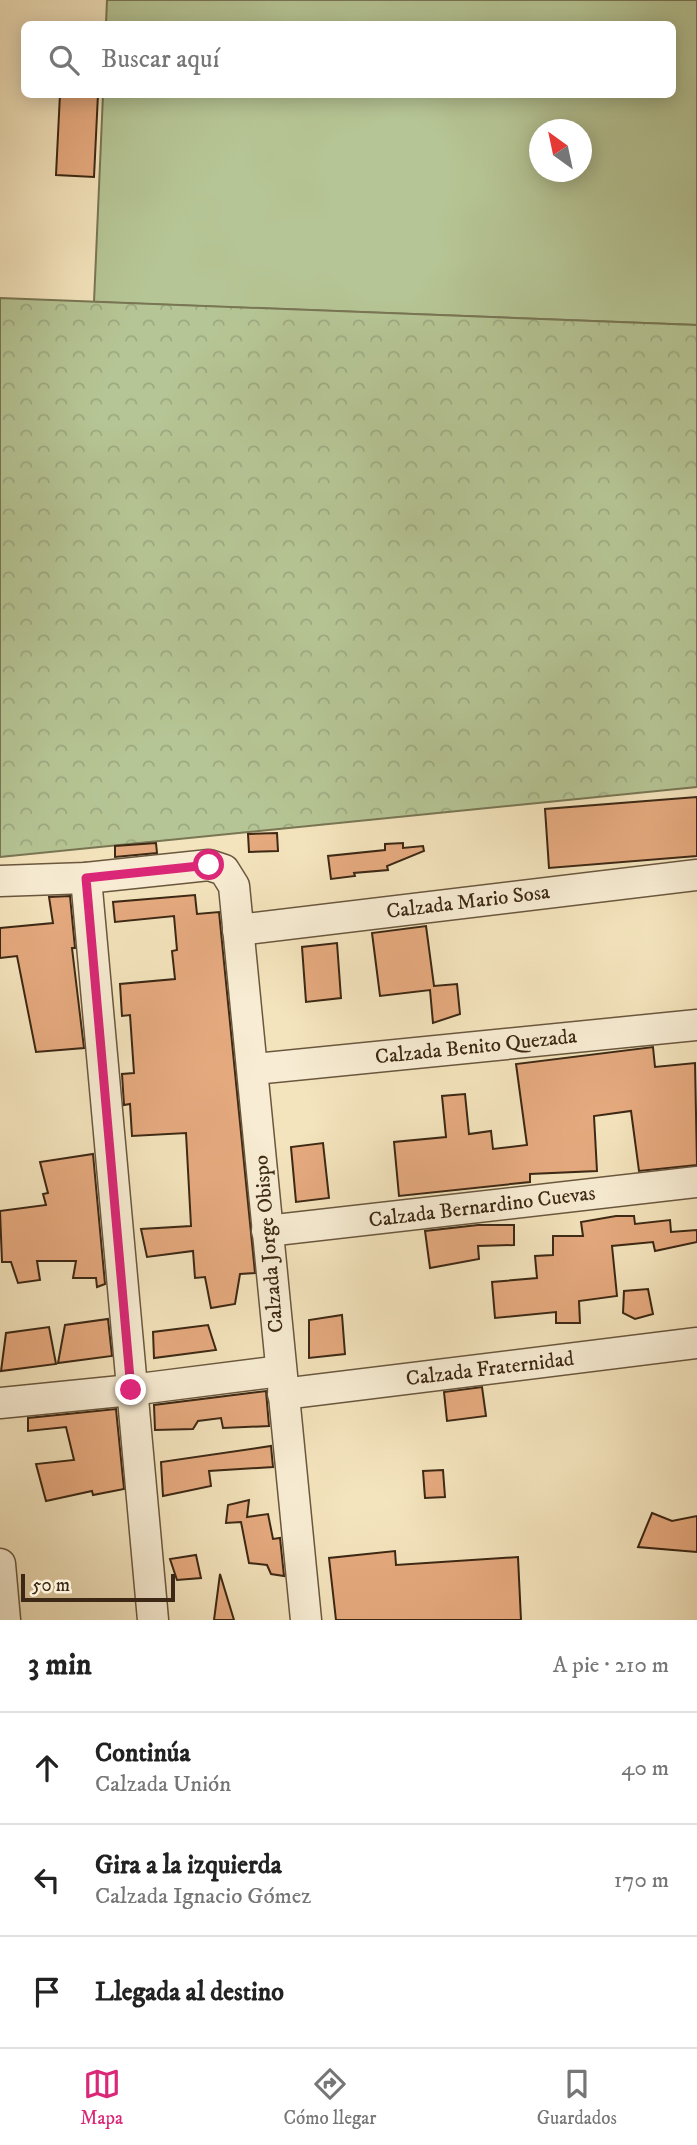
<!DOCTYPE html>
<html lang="es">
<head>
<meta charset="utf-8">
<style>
	:root { --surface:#fff; --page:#f2f2f2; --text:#222; --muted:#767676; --line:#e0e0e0; --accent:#db2777 }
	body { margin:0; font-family:"IM FELL DW Pica",serif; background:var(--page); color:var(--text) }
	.compass { position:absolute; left:529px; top:119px; width:63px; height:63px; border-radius:50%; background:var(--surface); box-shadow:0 4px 18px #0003; rotate:327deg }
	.scale { position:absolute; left:21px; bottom:18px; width:154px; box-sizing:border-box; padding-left:7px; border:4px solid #3c2814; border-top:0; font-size:19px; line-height:24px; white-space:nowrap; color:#3c2814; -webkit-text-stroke:5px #f8edd4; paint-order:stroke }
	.stop { position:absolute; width:21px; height:21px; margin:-16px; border:5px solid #db2777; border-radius:50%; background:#fff }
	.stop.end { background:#db2777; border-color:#fff; box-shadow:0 2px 7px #0008 }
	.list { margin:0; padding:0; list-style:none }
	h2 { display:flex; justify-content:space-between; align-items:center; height:91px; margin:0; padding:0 28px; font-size:30px }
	h2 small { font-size:23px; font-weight:400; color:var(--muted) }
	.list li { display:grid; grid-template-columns:46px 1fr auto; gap:21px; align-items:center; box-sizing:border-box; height:112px; padding:0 28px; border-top:2px solid var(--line) }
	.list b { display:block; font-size:26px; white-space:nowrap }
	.list p { margin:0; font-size:23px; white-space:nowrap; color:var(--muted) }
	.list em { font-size:23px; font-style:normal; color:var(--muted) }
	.icon { flex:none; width:38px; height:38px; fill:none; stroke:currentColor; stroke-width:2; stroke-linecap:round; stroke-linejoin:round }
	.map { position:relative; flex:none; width:697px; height:1620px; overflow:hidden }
	.search { position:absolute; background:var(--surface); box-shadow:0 4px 18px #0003; left:21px; right:21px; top:21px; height:77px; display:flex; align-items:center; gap:18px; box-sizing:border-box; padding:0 24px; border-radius:10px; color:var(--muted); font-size:26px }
	.sheet { height:427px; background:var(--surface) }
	nav { display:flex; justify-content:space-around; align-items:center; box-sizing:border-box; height:98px; border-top:2px solid var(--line); background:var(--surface); font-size:19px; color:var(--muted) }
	nav a { display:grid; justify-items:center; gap:4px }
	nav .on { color:var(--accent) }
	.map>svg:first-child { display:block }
</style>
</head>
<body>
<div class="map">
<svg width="697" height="1620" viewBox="0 0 697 1620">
	<defs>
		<pattern id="forest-crowns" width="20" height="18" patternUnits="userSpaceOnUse" patternTransform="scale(1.75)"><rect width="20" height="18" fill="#b6c595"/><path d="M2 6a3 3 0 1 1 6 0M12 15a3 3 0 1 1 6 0" fill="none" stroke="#9da980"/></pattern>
	</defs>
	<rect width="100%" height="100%" fill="#f4e4bd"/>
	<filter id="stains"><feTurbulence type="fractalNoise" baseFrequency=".00286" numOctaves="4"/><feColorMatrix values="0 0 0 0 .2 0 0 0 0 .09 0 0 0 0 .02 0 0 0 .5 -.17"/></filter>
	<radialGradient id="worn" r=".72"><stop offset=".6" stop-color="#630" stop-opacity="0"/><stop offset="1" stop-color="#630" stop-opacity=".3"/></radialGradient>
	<path fill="#b6c595" stroke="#797654" stroke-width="2" fill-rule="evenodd" d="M 107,0 L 697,0 L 697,325 L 94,302 L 103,95 L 672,94 L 672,24 L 106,24 ZM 540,130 L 582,130 L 582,172 L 540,172 Z"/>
	<polygon fill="url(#forest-crowns)" stroke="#797654" stroke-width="2" points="0,298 697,325 697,787 0,857"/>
	<g fill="#e6aa7f" stroke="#3c2814" stroke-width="2">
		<polygon points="60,94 98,94 94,177 56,175"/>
		<polygon points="697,797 697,856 549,868 545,809"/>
		<polygon points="277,833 278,851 249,852 248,834"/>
		<polygon points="156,843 157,853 115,857 115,846"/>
		<polygon points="403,843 403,848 423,846 424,851 387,866 388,870 354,873 355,876 331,879 328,856 385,850 385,844"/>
		<polygon points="195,895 197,914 219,912 255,1273 240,1274 235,1304 211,1308 205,1277 195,1278 193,1251 147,1257 141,1229 191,1226 186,1133 132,1136 130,1104 124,1105 122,1074 134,1073 130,1015 122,1016 120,984 175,979 172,951 177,950 174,916 115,922 113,902"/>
		<polygon points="70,896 75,948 72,948 74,965 84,1048 36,1052 17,956 0,958 0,928 53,923 49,897"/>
		<polygon points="426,926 434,986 457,984 460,1014 433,1023 430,990 380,996 372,933"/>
		<polygon points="337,943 341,998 306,1002 302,947"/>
		<polygon points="653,1047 655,1067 695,1063 697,1165 639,1171 631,1111 594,1116 597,1171 530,1174 530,1182 399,1196 394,1142 446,1137 442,1096 465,1094 469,1134 491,1131 493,1149 527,1145 516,1064"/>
		<polygon points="323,1143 329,1198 296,1202 291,1147"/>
		<polygon points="93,1154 105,1284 97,1287 96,1278 73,1278 76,1261 37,1261 40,1280 18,1283 11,1262 2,1262 0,1211 46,1205 43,1194 48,1193 40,1162"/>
		<polygon points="616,1216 634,1216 635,1224 670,1220 671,1232 697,1230 697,1242 655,1251 653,1242 612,1246 617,1296 579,1301 580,1323 556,1323 556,1312 495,1318 492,1282 537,1278 535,1256 553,1255 553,1236 583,1236 581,1222"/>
		<polygon points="478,1225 514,1225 514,1245 478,1246 479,1259 430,1268 425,1231"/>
		<polygon points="648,1289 653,1314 635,1319 623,1313 624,1291"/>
		<polygon points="342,1315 345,1354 309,1358 309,1320"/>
		<polygon points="108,1319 112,1356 58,1363 65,1325"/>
		<polygon points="208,1325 216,1350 154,1358 153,1332"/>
		<polygon points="49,1327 56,1364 1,1371 6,1333"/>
		<polygon points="482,1387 486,1416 447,1421 444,1392"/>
		<polygon points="266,1391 269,1426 223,1428 221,1418 198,1421 193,1429 155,1430 154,1405"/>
		<polygon points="116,1409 124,1489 93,1495 92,1491 46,1501 36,1464 74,1460 66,1427 28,1431 28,1418"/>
		<polygon points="271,1446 273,1467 209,1471 211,1486 163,1496 161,1462"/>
		<polygon points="443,1470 445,1497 425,1498 423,1471"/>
		<polygon points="249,1500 247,1517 268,1514 273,1539 280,1538 284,1576 271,1574 267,1565 249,1563 241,1522 226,1523 228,1505"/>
		<polygon points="652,1513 672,1521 697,1516 697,1552 638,1547"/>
		<polygon points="395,1551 396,1565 518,1557 521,1620 336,1620 329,1558"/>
		<polygon points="196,1555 201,1578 177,1580 170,1559"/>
		<polygon points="220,1574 234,1620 214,1620"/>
	</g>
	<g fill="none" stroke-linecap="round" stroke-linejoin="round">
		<defs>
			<g id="minor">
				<polyline points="86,878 153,1620"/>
				<path d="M 0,881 L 86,878 L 209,865 L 224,870 L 234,886 C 260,1130 281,1375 306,1620"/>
				<polyline points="238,930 697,875"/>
				<polyline points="254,1069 697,1025"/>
				<polyline points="267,1231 697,1182"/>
				<polyline points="283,1394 697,1343"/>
				<polyline points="0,1403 131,1390 281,1371"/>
				<polyline points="0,1564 5,1620"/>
			</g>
		</defs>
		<use href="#minor" stroke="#6a573e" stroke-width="33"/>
		<use href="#minor" stroke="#f8edd4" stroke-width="30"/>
	</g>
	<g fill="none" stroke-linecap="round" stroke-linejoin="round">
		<polyline stroke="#db2777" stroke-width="9" points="131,1390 86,878 209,865"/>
	</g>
	<g text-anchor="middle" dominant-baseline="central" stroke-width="5" stroke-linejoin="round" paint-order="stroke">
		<g font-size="21" fill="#3c2814" stroke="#f8edd4">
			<text transform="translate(468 902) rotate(-7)">Calzada Mario Sosa</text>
			<text transform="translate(476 1047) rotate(-6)">Calzada Benito Quezada</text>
			<text transform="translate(482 1207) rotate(-7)">Calzada Bernardino Cuevas</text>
			<text transform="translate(269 1244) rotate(-95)">Calzada Jorge Obispo</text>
			<text transform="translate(490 1369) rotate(-7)">Calzada Fraternidad</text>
		</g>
	</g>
	<rect width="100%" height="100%" filter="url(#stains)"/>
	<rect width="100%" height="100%" fill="url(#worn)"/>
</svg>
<svg class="compass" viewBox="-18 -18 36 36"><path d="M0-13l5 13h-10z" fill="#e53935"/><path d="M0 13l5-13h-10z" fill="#767676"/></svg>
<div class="scale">50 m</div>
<div class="stop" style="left:209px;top:865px"></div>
<div class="stop end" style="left:131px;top:1390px"></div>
<div class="search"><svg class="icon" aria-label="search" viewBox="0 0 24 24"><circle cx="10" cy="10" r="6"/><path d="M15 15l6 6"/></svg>Buscar aquí</div>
</div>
<section class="sheet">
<h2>3 min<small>A pie · 210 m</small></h2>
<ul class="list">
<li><svg class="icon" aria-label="ahead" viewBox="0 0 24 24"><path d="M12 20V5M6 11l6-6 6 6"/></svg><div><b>Continúa</b><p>Calzada Unión</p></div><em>40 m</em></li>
<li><svg class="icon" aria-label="left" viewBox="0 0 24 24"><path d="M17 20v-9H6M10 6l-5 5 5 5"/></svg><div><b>Gira a la izquierda</b><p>Calzada Ignacio Gómez</p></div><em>170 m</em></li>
<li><svg class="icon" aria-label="arrive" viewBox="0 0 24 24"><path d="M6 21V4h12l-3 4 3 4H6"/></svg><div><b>Llegada al destino</b></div></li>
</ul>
</section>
<nav>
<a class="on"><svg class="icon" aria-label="map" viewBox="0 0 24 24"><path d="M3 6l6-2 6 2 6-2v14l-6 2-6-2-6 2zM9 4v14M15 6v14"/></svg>Mapa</a>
<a><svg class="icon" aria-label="directions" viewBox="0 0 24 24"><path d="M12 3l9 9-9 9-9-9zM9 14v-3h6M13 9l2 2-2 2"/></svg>Cómo llegar</a>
<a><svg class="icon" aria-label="saved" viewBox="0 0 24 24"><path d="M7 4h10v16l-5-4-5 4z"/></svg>Guardados</a>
</nav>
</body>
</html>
